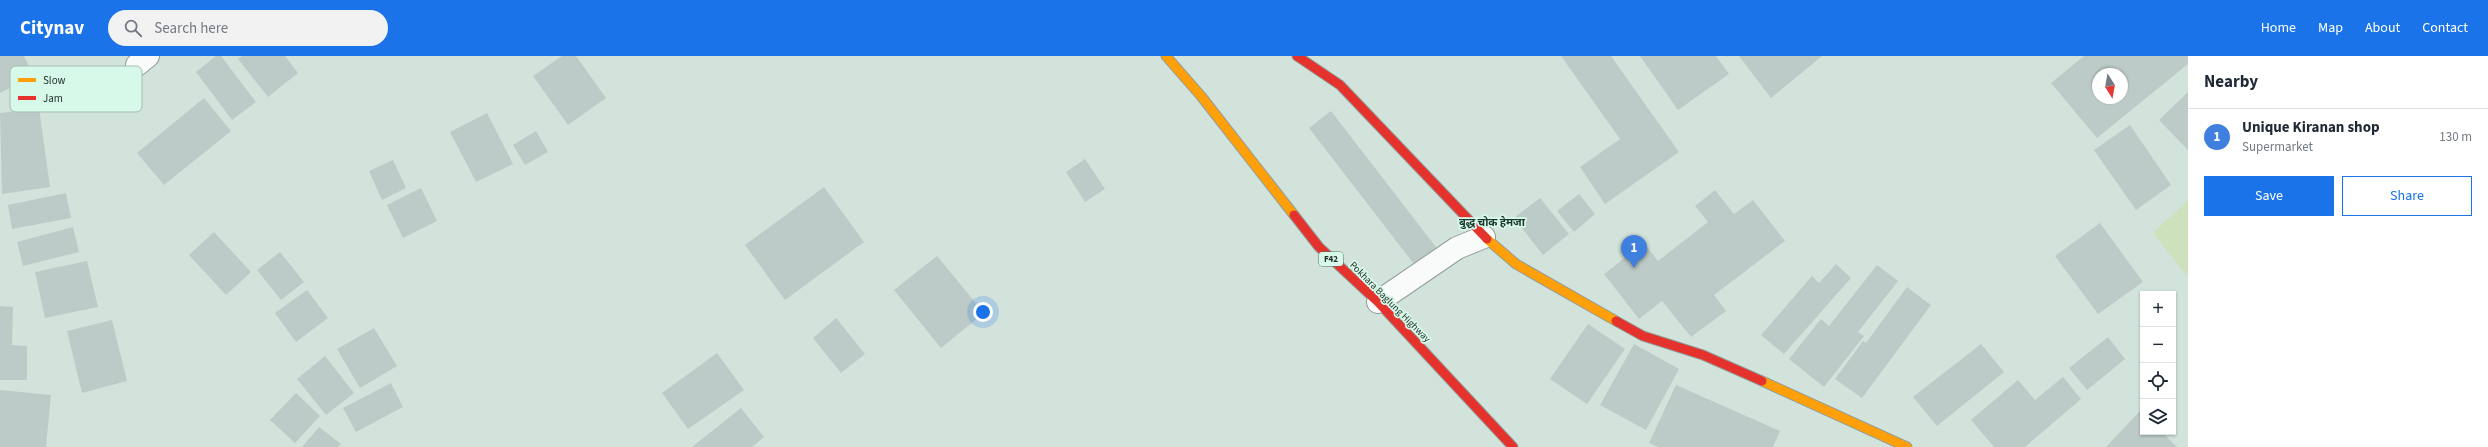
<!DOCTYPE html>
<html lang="en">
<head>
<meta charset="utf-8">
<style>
	:root { --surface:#fff; --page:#f2f2f3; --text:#1f2937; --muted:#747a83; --line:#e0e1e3; --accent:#1a73e8 }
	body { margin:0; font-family:"Source Sans 3","Noto Sans Devanagari",sans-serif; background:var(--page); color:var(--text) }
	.controls { position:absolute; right:12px; bottom:12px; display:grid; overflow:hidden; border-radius:0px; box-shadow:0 1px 3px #0004 }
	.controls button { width:36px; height:36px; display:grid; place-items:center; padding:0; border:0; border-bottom:1px solid var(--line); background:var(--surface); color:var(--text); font:20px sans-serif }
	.compass { position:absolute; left:2092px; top:12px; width:36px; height:36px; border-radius:50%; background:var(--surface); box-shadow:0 1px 3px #0004; rotate:169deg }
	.you { position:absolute; left:983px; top:256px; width:14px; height:14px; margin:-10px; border:3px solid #fff; border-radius:50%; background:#1a73e8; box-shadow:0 0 0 6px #1a73e833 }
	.badge { display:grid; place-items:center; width:26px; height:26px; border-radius:50%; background:var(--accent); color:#fff; font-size:13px; font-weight:700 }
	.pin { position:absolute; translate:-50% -33px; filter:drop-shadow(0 1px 2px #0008) }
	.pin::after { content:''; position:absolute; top:21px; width:14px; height:12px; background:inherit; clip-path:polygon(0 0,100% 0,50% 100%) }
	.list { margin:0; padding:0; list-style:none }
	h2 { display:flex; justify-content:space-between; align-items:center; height:52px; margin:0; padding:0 16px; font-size:17px }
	h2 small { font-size:13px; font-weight:400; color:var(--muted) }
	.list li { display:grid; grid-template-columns:26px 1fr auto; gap:12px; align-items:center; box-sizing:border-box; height:56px; padding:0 16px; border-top:1px solid var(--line) }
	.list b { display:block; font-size:15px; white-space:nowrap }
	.list p { margin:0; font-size:13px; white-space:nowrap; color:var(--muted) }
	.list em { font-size:13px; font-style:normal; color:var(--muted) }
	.actions { display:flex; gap:8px; padding:12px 16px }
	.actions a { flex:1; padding:9px 0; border:1px solid var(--accent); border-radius:0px; text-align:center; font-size:14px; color:var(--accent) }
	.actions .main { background:var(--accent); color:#fff }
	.icon { flex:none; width:22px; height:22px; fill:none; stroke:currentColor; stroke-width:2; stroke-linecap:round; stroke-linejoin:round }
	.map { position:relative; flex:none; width:2188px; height:391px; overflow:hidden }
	header { display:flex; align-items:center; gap:24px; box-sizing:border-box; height:56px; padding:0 20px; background:var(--accent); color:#fff }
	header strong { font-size:19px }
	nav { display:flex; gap:22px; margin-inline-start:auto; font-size:14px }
	.search { width:280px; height:36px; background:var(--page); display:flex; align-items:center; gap:10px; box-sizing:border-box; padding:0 14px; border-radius:22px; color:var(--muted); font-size:15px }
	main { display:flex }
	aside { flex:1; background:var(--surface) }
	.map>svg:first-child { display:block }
</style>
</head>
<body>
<header>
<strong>Citynav</strong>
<div class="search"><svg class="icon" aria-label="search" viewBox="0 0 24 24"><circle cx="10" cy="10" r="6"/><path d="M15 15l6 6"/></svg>Search here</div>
<nav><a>Home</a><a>Map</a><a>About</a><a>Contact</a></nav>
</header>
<main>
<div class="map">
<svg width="2188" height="391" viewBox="0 0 2188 391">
	<rect width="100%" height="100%" fill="#d2e3dc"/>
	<polygon fill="#cce1bc" points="2188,144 2188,221 2153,177"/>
	<g fill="#bccbc7" fill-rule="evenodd">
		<polygon points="0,0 24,0 34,20 0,37"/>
		<polygon points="216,0 221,0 256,46 232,64 196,16"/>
		<polygon points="242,0 285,0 298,17 268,41 238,3"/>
		<polygon points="562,0 576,0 606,42 568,69 533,20"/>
		<polygon points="1561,0 1611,0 1679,96 1605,148 1580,111 1620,83"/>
		<polygon points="1640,0 1716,0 1729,18 1678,54"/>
		<polygon points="1739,0 1822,0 1771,42"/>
		<path d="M 2084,0 L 2188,0 L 2188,8 L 2097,82 L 2051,27 ZM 2098,18 L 2122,18 L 2122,42 L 2098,42 Z"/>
		<polygon points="2188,36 2188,94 2159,64"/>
		<polygon points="204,42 231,75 164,129 137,97"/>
		<polygon points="39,52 50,131 2,138 0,57"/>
		<polygon points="1331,55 1439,195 1417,212 1309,72"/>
		<polygon points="487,57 513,108 476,126 450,76"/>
		<polygon points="2130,69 2171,129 2136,154 2094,94"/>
		<polygon points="536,75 548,96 525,109 513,89"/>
		<polygon points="1085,103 1105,133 1085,146 1066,116"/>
		<polygon points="393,104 406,132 382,144 369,115"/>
		<polygon points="824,131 864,186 785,244 745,189"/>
		<polygon points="421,132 437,165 403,182 387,149"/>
		<polygon points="1715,134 1734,158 1753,144 1785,185 1714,239 1726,255 1691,281 1662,245 1639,263 1604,218 1644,187 1658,205 1708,166 1695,150"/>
		<polygon points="66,137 71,162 12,173 8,149"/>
		<polygon points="1579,138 1595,158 1574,176 1557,155"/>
		<polygon points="1540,142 1569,178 1543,199 1514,162"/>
		<polygon points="2100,167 2143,226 2098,258 2055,200"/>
		<polygon points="73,171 79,196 23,210 17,186"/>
		<polygon points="214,176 251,216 226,239 189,199"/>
		<polygon points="280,196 304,226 281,244 257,214"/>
		<polygon points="937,200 984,257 941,292 894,234"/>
		<polygon points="87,205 98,251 45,262 35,216"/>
		<polygon points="1836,208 1851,222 1784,298 1761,279 1812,220 1819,227"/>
		<polygon points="1877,209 1898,225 1858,276 1864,280 1824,331 1789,303 1821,263 1829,270"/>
		<polygon points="1907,231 1931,249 1862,342 1835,323 1863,285 1866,287"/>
		<polygon points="307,234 328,262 296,286 275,257"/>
		<polygon points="0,250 13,251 12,289 27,290 27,324 0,324"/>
		<polygon points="836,262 865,298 841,317 813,282"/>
		<polygon points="112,264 127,325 82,337 67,275"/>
		<polygon points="1588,268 1625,293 1587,348 1550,323"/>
		<polygon points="374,272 397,310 360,332 337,293"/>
		<polygon points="2108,281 2125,303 2087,334 2069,312"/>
		<polygon points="1634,288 1679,313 1646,374 1600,349"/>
		<polygon points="1981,288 2004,316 1937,370 1913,341"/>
		<polygon points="717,297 744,334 688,373 662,337"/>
		<polygon points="325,300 354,337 326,359 297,323"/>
		<polygon points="2063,321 2081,343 2025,391 1994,391 1971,364 2018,324 2035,344"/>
		<polygon points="391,327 403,351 356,376 343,352"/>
		<polygon points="1676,329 1780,375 1773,391 1658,391 1649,387"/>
		<polygon points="0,334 51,339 46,391 0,391"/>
		<polygon points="296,337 320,360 295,387 270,364"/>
		<polygon points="741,352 764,381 752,391 692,391"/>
		<polygon points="2140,355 2143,358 2143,376 2162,376 2177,391 2106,391"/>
		<polygon points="319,371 341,388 338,391 302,391"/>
	</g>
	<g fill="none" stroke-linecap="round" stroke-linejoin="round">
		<defs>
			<g id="street">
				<polyline points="137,9 148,0"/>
				<polyline points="1378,246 1457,192 1484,181"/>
			</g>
			<g id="slow">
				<polyline points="1166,0 1201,40 1294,159"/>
				<polyline points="1487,183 1516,208 1616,265"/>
				<polyline points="1762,325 1907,391"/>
			</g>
			<g id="jam">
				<polyline points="1297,0 1340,29 1487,183"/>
				<polyline points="1294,159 1319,191 1378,246 1513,391"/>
				<polyline points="1616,265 1643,280 1703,299 1762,325"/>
			</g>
		</defs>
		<use href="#street" stroke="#919e99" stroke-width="24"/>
		<use href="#slow" stroke="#919e99" stroke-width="11"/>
		<use href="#jam" stroke="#919e99" stroke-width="11"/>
		<use href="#street" stroke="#f8fbfa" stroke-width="22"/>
		<use href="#slow" stroke="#ff9f0a" stroke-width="9"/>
		<use href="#jam" stroke="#e5322d" stroke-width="9"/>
	</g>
	<g text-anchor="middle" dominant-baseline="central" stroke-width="3.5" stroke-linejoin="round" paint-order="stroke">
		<rect fill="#d7f9ea" stroke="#5b6e66" stroke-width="1" x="1319" y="196" width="24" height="14" rx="3"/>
		<g font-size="9" font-weight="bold" fill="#26332d">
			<text x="1331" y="203">F42</text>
		</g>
		<g font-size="10" fill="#26332d" stroke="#d7f9ea">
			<text transform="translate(1390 246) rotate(45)">Pokhara Baglung Highway</text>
		</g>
		<g font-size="11" font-weight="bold" fill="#1c382d" stroke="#d7f9ea">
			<text x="1492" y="166">बुद्ध चोक हेमजा</text>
		</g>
	</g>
	<rect x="10" y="10" width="132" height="46" rx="6" fill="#d7f9ea" stroke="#a2beb1" stroke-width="1"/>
	<rect x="18" y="22" width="18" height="4" fill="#ff9f0a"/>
	<rect x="18" y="40" width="18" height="4" fill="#e5322d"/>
	<g font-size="11" fill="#26332d">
		<text x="43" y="28">Slow</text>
		<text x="43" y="46">Jam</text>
	</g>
</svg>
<div class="controls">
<button>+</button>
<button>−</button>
<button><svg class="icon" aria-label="locate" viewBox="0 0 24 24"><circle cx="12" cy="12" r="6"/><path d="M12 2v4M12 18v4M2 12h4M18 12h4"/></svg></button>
<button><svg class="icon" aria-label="layers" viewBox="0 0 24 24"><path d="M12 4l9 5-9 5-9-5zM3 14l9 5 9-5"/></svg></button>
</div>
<svg class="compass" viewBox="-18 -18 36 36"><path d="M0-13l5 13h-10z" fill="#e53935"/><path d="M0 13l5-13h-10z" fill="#747a83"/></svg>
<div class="you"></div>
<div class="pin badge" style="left:1634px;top:212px;background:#3f7fe0">1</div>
</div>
<aside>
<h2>Nearby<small></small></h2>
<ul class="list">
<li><span class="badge" style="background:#3f7fe0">1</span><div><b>Unique Kiranan shop</b><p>Supermarket</p></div><em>130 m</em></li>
</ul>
<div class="actions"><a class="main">Save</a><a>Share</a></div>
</aside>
</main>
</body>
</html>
